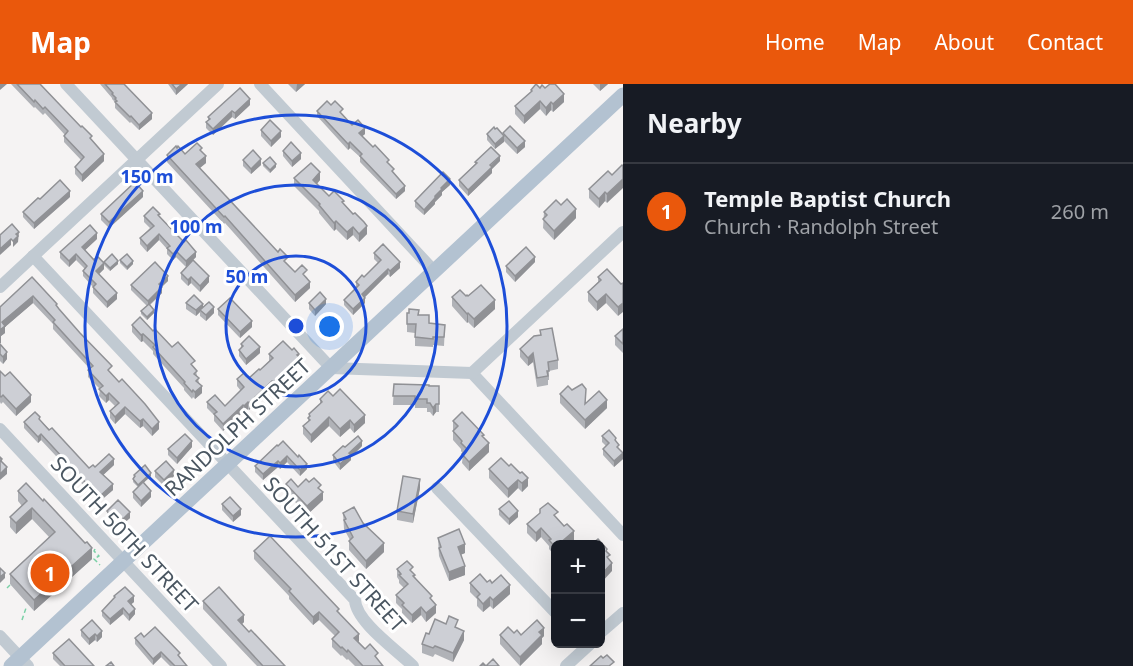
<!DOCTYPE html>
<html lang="en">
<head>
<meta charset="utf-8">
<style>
	:root { --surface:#171b24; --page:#20242c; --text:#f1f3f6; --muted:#9ea1a6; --line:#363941; --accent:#ea580c }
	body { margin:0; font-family:"Noto Sans",sans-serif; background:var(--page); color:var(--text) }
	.controls { position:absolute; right:18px; bottom:18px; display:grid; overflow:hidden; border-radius:9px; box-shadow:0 6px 24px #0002 }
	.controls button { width:54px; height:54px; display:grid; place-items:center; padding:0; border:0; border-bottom:2px solid var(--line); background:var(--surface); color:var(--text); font:30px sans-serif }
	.you { position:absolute; left:330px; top:243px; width:21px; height:21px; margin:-15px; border:4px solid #fff; border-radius:50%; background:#1a73e8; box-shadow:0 0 0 9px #1a73e833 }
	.badge { display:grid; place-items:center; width:39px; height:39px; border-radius:50%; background:var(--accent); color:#fff; font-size:20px; font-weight:700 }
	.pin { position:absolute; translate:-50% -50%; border:3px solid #fff; box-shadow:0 2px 6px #0006 }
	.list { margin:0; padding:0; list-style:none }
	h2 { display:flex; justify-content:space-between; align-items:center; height:78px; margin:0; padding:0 24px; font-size:26px }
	h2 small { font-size:20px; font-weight:400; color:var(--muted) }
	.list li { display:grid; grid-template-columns:39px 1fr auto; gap:18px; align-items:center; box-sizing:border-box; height:96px; padding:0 24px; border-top:2px solid var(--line) }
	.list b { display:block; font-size:22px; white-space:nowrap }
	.list p { margin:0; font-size:20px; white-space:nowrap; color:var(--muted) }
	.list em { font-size:20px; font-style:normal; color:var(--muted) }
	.map { position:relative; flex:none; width:623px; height:582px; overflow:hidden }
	header { display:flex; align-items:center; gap:36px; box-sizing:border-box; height:84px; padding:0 30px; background:var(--accent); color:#fff }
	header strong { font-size:28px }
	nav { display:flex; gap:33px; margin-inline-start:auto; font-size:21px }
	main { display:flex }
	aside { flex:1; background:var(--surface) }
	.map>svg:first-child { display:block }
</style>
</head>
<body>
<header>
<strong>Map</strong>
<nav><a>Home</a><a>Map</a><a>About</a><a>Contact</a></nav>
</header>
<main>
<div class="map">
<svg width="623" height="582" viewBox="0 0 623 582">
	<rect width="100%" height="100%" fill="#f5f3f3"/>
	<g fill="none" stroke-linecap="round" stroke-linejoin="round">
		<g stroke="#7ad0a6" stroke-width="1.5" stroke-dasharray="4.5 3" stroke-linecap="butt">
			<polyline points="95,465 94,467 99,472 94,475 100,481"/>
			<polyline points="7,504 10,501"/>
			<polyline points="22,536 26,524"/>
		</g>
		<g stroke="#c1cad2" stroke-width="12">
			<polyline points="66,0 331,284 472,289 623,451"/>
			<polyline points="260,0 434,187"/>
			<path d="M 33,172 L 355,516 C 356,538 397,566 413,582"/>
			<polyline points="0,203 218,0"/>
			<polyline points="472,289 623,148"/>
			<polyline points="0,345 221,582"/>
			<polyline points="437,404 556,529"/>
			<polyline points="600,549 623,529"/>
			<polyline points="0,552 28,582"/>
			<polyline points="566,582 590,560"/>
		</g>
		<polyline stroke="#b3c2d1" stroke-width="15" points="11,582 623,11"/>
	</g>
	<g fill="#b0b2b7">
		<polygon points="11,0 40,0 92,57 104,77 82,98 75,90 75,83 81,76 64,58 64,52 65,51 45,29 43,31 35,23 34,24"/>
		<polygon points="100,0 124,0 152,35 139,46 131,38 130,39 115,24 115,18 112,15 112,14"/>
		<polygon points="168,0 188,0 176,11"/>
		<polygon points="288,0 305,0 296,8"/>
		<polygon points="593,0 608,0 600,7"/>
		<polygon points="540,4 545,4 564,18 553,28 551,26 546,32 540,25 524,40 515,30 515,22 531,8 531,6"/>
		<polygon points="250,21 235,35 232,33 213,51 206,44 206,38 208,36 208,33"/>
		<polygon points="317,27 343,31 352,41 365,50 362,52 389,80 394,90 405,107 396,115 360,78 360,73 350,64 348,66 317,32"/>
		<polygon points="261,46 281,53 271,63 261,52"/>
		<polygon points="487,50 503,50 525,63 517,70 504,57 495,65 487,56"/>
		<polygon points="283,67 301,75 292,83 283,72"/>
		<polygon points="202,68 206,79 200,84 295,188 307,193 310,204 295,218 225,139 224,140 167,78 167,71"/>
		<polygon points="243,76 261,81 251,90 243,82"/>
		<polygon points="500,77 492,85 492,89 468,112 459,102 459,96 475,80 475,78"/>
		<polygon points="263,79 276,83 270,89 263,82"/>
		<polygon points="612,91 607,119 605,117 599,124 589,114 589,105"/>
		<polygon points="294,94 320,96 317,100 329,112 344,120 367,150 359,158 353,151 347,156 336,145 334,147 319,129 319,127 294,102"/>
		<polygon points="450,101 442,108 442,111 435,118 435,120 424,131 415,123 415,117"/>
		<polygon points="70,113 34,145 23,133 23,128"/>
		<polygon points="143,113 109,144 101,136 101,130"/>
		<polygon points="561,121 576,134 554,156 543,144 544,128"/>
		<polygon points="144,132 160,133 196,173 186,183 176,173 173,176 167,170 167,165 159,156 147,168 140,160 140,154 150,144 144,138"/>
		<polygon points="97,155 85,166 104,185 99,190 117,215 107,224 93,209 93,203 83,192 83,187 85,185 76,176 69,183 60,174 60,168"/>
		<polygon points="374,169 400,184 390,193 388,190 365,213 365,219 353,231 344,221 344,216 356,204 356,198 364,193 378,179 374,175"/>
		<polygon points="120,176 133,180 127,186 120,179"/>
		<polygon points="104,178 118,180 110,187 104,181"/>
		<polygon points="535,178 515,198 506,188 506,182"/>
		<polygon points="181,189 209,198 200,208 191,199 188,202 181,195"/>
		<polygon points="32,193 111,290 159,345 152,352 143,342 140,344 125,330 115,340 110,334 110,327 115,322 109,316 106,319 99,312 100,305 88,293 88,286 90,285 53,245 53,240 33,219 5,243 5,249 1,252 1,259 0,223"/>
		<polygon points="598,193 621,200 618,232 606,219 597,227 588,217 588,208 598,198"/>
		<polygon points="168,197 162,203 162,209 150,221 154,229 147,236 141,230 141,227 147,222 131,206 131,201"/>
		<polygon points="468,212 495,225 474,244 468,238 467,239 452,222 452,213"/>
		<polygon points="186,219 203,224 214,229 206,237 200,232 200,228 196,232 186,225"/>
		<polygon points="309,219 326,220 315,232 309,225"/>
		<polygon points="218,225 252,243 240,254 218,231"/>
		<polygon points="407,229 418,231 429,239 445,241 444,262 433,261 433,263 415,262 415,249 407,248"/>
		<polygon points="132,241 153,247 195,284 202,309 195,315 193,313 192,315 184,306 184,304 153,270 153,267 143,257 141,258 132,248"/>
		<polygon points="623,245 623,269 615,261 615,252"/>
		<polygon points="540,246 558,276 558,285 549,287 549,296 548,296 548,301 537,303 533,278 528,282 520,273 520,265 540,251"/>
		<polygon points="0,260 7,275 3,280 0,277"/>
		<polygon points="241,260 260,269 246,281 239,272 239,266 241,264"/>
		<polygon points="269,270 299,273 300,281 273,304 272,303 249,326 248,325 244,329 243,328 223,347 214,337 214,331 207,324 207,318 225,322 241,307 237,302 237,295 249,294 260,286 269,277"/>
		<polygon points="0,287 31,318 16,332 3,318 1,320 0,318"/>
		<polygon points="394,300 439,302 439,328 436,328 433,332 430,328 427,328 427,324 415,324 415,321 393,321"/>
		<polygon points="560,310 586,320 607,324 585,345 560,319"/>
		<polygon points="333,312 365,339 354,349 350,344 340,353 329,342 311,359 303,350 303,342 308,338 309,330 320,320 320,315"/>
		<polygon points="40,336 89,384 114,381 103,391 113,406 99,418 41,356 38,359 24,344 24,338"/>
		<polygon points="453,337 484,354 489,368 469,387 462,379 463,370 461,367 461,365 453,356"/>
		<polygon points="602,352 616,358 623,375 614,383 603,371 603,365 606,362 602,358"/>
		<polygon points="277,361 307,385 300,392 287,378 280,385 278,383 263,396 255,388 255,382"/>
		<polygon points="362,362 351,373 351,376 340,386 333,377 333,371 345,363"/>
		<polygon points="192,363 177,380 168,371 168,365"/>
		<polygon points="509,382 528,402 522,408 518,404 508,414 489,394 489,385"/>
		<polygon points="155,387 174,392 164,402 155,393"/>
		<polygon points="134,391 151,392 143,399 151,413 141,423 133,414 133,408 138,403 133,398"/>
		<polygon points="309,398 321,406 323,416 307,431 286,408 286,400 298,403"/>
		<polygon points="420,404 413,439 397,436 397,427"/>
		<polygon points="18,407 92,475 34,527 10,500 10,490 49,453 32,435 16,450 10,443 10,433 22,422 18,417"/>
		<polygon points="222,420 241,431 233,438 222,426"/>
		<polygon points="499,425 518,433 509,441 499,431"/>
		<polygon points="107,427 130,434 123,440 121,439 118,442 115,439 114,440 107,433"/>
		<polygon points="343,429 363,439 384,468 366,485 349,466 349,457 350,456 344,445"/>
		<polygon points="558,435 574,456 569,460 555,460 555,472 549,465 549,462 541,453 536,458 527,449 527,440"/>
		<polygon points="438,454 465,469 460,471 465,491 449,497 439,472"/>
		<polygon points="254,467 339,528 359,558 383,582 355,582 348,575 347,576 342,571 341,572 332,563 332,555 335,552 319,536 313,541 289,515 289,512 254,475"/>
		<polygon points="397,485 413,490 415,493 432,517 436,529 426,538 421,531 412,539 402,529 402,525 396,519 396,511 404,504 399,499 399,496 397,493"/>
		<polygon points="487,498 492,499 510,510 493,525 490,522 483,528 477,522 477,515 470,508 470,499"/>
		<polygon points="114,512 134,518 131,520 135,530 129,537 123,530 110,541 102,532 102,527 114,514"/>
		<polygon points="203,517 244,538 242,540 249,548 285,582 257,582 203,525"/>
		<polygon points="92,536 102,553 97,558 95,556 89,561 81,552 81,546"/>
		<polygon points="458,545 464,556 453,578 435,570 433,573 422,569 422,560 429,550"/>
		<polygon points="514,549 521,551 544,552 542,554 542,560 520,582 500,560 500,551"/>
		<polygon points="144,553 180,574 187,582 170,582 161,573 153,581 135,560 135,554"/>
		<polygon points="53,569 94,582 60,582 53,575"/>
	</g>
	<g fill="#909195">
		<polygon points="0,0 7,0 0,6"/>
		<polygon points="182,0 188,0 176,11 176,5"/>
		<polygon points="297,0 305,0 296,8"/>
		<polygon points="600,0 608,0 600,7"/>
		<polygon points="564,10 564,18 553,28 553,20"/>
		<polygon points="250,15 250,21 235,35 235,29"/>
		<polygon points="540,17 540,25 524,40 524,32"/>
		<polygon points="551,18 551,26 546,32 546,24"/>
		<polygon points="232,27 232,33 213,51 213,45"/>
		<polygon points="152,29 152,35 139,46 139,41"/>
		<polygon points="365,44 365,50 359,55 359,49"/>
		<polygon points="281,47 281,53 271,63 271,57"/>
		<polygon points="504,52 504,58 495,65 495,60"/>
		<polygon points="525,57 525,63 517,70 517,64"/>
		<polygon points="350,58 350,64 348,66 348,60"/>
		<polygon points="301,69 301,75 292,83 292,77"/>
		<polygon points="104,70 104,77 82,98 82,91"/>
		<polygon points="206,72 206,79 196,87 196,80"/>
		<polygon points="500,72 500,77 492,85 492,89 468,112 468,106"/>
		<polygon points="261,75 261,81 251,90 251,85"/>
		<polygon points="276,80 276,83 270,89 270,86"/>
		<polygon points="320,88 320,96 313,104 313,96"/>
		<polygon points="450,95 450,101 442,108 442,111 435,118 435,120 424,131 424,126 441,104"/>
		<polygon points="623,95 623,104 607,119 607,110"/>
		<polygon points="405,102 405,107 396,115 396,110"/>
		<polygon points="70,107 70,113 34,145 34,139"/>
		<polygon points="143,107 143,113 109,144 109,138"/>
		<polygon points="605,108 605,117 599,124 599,115"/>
		<polygon points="576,125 576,134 554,156 554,147"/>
		<polygon points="336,137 336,145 334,147 334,139"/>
		<polygon points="367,142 367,150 359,158 359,150"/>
		<polygon points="353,143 353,151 347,156 347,148"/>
		<polygon points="19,148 18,158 13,163 13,157 16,150"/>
		<polygon points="97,149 97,155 82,169 82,163"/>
		<polygon points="159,150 159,156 147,168 147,162"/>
		<polygon points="11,155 11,161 0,171 0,165"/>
		<polygon points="176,167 176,173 173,176 173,170"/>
		<polygon points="196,168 196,173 186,183 186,177"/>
		<polygon points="76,170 76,176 69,183 69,177"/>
		<polygon points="535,173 535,178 515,198 515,192"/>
		<polygon points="118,177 118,180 110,187 110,184"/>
		<polygon points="133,177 133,180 127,186 127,183"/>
		<polygon points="400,178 400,184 390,193 390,187"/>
		<polygon points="104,179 104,185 96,193 96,187"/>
		<polygon points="388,185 388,190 362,216 362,210"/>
		<polygon points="168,192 168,197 159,205 159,200"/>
		<polygon points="209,192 209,198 200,208 200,202"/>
		<polygon points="191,193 191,199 188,202 188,196"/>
		<polygon points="310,198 310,204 295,218 295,211"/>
		<polygon points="162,203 162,209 148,222 148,217"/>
		<polygon points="117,209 117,215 107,224 107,218"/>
		<polygon points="606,210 606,219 597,227 597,218"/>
		<polygon points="33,212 33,219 5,243 5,249 1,252 1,259 0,259 0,246 2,238"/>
		<polygon points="365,214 365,219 353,231 353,225"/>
		<polygon points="326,215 326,220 315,232 315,226"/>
		<polygon points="495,216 495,225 474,244 474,235"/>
		<polygon points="623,219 623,228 618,232 618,223"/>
		<polygon points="203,220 203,226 200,226 200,228 196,232 196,226"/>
		<polygon points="214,223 214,229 206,237 206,231"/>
		<polygon points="154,226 154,229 147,236 147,233"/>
		<polygon points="468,229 468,238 467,239 467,230"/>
		<polygon points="252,237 252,243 240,254 240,248"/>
		<polygon points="143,250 143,257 141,258 141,251"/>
		<polygon points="260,263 260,269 246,281 246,275"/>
		<polygon points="7,268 7,275 3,280 3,273"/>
		<polygon points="533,269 533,278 528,282 528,274"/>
		<polygon points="299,270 300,281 273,304 273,298"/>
		<polygon points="272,297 272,303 249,326 249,319"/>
		<polygon points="202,302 202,309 195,315 195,308"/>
		<polygon points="109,309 109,316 106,319 106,312"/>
		<polygon points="31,311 31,318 16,332 16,325"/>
		<polygon points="607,316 607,324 585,345 585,336"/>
		<polygon points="248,318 248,325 244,329 244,322"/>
		<polygon points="436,320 436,328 433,332 433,324"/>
		<polygon points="243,321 243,328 223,347 223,340"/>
		<polygon points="125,323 125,330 115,340 115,333"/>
		<polygon points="365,331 365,339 354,349 354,341"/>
		<polygon points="329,333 329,342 311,359 311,351"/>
		<polygon points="143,335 143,342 140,344 140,337"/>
		<polygon points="350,336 350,344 340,353 340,345"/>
		<polygon points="159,338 159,345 152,352 152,345"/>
		<polygon points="41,350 41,356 38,359 38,353"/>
		<polygon points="192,357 192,363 177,380 177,374"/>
		<polygon points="362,357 362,362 351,373 351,376 340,386 340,380 349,369"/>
		<polygon points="489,359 489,368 469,387 469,378"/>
		<polygon points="623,369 623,375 614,383 614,377"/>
		<polygon points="287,372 287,378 280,385 280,379"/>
		<polygon points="114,375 114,381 100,394 100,388"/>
		<polygon points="278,377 278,383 263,396 263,390"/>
		<polygon points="307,380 307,385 300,392 300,386"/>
		<polygon points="7,383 7,390 0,396 0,390"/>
		<polygon points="174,386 174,392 164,402 164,396"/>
		<polygon points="151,389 151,392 138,404 138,401"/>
		<polygon points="528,394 528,402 522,408 522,399"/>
		<polygon points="420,395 420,404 413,439 413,430"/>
		<polygon points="518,396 518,404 508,414 508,405"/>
		<polygon points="113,400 113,406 99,418 99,413"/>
		<polygon points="151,407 151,413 141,423 141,417"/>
		<polygon points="323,408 323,416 307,431 307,422"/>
		<polygon points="32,424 32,435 16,450 16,439"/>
		<polygon points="241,425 241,431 233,438 233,432"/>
		<polygon points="518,427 518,433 509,441 509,435"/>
		<polygon points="130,428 130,434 123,440 123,435"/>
		<polygon points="121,433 121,439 118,442 118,436"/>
		<polygon points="541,444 541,453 536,458 536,449"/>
		<polygon points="574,447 574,456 569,460 559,460"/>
		<polygon points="384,459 384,468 366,485 366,477"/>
		<polygon points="465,460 465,469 458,472 458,463"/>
		<polygon points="92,464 92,475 34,527 34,516"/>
		<polygon points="612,479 612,487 600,500 600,492"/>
		<polygon points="465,482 465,491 449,497 449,488"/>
		<polygon points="5,489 5,494 0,499 0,493"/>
		<polygon points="510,501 510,510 493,525 493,516"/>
		<polygon points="134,512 134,518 128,523 128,517"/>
		<polygon points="490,513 490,522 483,528 483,520"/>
		<polygon points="436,521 436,529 426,538 426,529"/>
		<polygon points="421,523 421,531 412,539 412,531"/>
		<polygon points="123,524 123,530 110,541 110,535"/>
		<polygon points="135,525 135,530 129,537 129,531"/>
		<polygon points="319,528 319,536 313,541 313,533"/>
		<polygon points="244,531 244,538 238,544 238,536"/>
		<polygon points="544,544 544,552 542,554 542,560 520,582 520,573 539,548"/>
		<polygon points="102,547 102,553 97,558 97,552"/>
		<polygon points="464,547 464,556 453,578 453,569"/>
		<polygon points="95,550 95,556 89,561 89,555"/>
		<polygon points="359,550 359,558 354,554"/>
		<polygon points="161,568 161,573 153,581 153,575"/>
	</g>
	<g fill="#cdcfd5" stroke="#909195" stroke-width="1.5">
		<polygon points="17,0 40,0 81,43 82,42 92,52 90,54 104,70 82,91 75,83 84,73 64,52 68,47 45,23 43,25 35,16 34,18"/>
		<polygon points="105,0 124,0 152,29 139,41 131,32 130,33 115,18 117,17 115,15 116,14 112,10 113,9"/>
		<polygon points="172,0 182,0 176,5"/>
		<polygon points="536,0 540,4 542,1 545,4 550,0 555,0 564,10 553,20 551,18 546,24 540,17 524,32 515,22 532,7 531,6"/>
		<polygon points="240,4 250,15 235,29 232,27 213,45 206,38 210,35 208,33"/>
		<polygon points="327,17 331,21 335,17 343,25 340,28 352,41 358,36 365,44 359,49 373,63 375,61 389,76 387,78 394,85 392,87 405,102 396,110 360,72 362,70 350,58 348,60 317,27"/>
		<polygon points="270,36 281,47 271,57 261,46"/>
		<polygon points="510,42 525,57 517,64 503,49"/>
		<polygon points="494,43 495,45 497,44 504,52 495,60 487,50"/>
		<polygon points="291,58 301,69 292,77 283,67"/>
		<polygon points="197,59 202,64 200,66 206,72 196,80 278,168 280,165 288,173 284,177 295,188 302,181 307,186 303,190 310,198 295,211 225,132 224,133 167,71 176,62 177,64 178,62 185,70"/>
		<polygon points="491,63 500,72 490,81 492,83 468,106 459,96 477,79 475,78"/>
		<polygon points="253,66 261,75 251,85 243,76"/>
		<polygon points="270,73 276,80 270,86 263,79"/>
		<polygon points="311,79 320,88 313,96 329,112 334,107 344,117 342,118 353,130 355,129 364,138 367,142 359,150 353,143 347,148 336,137 334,139 319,121 320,120 294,94"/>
		<polygon points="622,81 623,82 623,95 607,110 605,108 599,115 589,105 608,87 612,91"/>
		<polygon points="443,88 450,95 441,104 442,105 435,112 435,114 424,126 415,117"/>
		<polygon points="60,96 70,107 34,139 23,128 38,114 40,115"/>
		<polygon points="135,98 143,107 109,138 101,130"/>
		<polygon points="567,115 576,125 554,147 543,135 547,131 544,128 556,116 561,121"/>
		<polygon points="153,123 160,130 158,131 176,150 184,158 186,156 196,168 186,177 176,167 173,170 167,164 170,162 159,150 147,162 140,154 154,142 144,132"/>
		<polygon points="12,140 19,148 16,150 18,152 13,157 11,155 0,165 0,151"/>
		<polygon points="90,141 97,149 82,163 94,176 97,172 104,179 96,187 117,209 107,218 93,203 96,200 83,187 87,182 76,170 69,177 60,168"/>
		<polygon points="383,160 400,178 390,187 388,185 362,210 365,214 353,225 344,216 359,201 356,198 362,191 364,193 381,176 374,169"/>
		<polygon points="526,163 535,173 515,192 506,182"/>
		<polygon points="112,170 118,177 110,184 104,178"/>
		<polygon points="127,170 133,177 127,183 120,176"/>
		<polygon points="193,176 209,192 200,202 191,193 188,196 181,189"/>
		<polygon points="155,178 168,192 159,200 162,203 148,217 131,201"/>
		<polygon points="607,185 621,200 623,199 623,219 618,223 606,210 597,218 588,208 601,196 598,193"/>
		<polygon points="32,193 57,220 56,221 59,225 80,249 112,282 108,286 119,298 122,295 145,320 159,338 152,345 143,335 140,337 125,323 115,333 110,327 119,319 109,309 106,312 99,305 103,302 88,286 93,282 53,238 55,236 33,212 2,238 5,242 0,246 0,223"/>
		<polygon points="481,201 495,216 474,235 468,229 467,230 452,213 460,206 466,212 467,211 468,212"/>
		<polygon points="320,208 326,215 315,226 309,219"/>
		<polygon points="194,211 203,220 196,226 186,219"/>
		<polygon points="230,214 252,237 240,248 218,225"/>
		<polygon points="209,218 214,223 206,231 200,226"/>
		<polygon points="149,220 154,226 147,233 141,227"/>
		<polygon points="409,225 419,226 418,231 429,231 429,239 445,241 444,253 433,253 433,255 415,253 416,240 407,240 407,229 409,229"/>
		<polygon points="140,233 153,247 155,245 172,263 178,258 195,277 191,280 197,287 194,290 199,294 196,297 202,302 195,308 193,306 192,308 184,299 185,298 153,263 155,261 143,250 141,251 132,241"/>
		<polygon points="552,244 558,276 548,278 549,287 547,287 548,292 537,294 533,269 528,274 520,265 534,252 541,251 540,246"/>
		<polygon points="623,245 623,260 615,252"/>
		<polygon points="249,252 260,263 246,275 239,266 243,262 241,260"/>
		<polygon points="283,257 292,266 294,264 299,270 297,271 300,274 273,298 272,297 249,319 248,318 244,322 243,321 223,340 214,330 217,328 207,318 215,311 225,322 244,303 237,295 244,289 249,294 259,285 260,286 273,274 269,270"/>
		<polygon points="0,260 7,268 3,273 0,270"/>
		<polygon points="0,287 5,292 10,288 31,311 16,325 3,311 1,313 0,312"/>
		<polygon points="394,300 429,301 429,302 439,302 439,320 436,320 433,324 430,319 427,319 427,315 415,315 415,312 393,312"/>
		<polygon points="582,300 586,305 585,320 599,307 607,316 585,336 560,310 568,302 572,306"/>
		<polygon points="340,305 365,331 354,341 350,336 340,345 329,333 311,351 303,342 310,336 308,334 310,332 309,330 322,318 320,315 328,307 333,312"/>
		<polygon points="35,328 40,333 39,335 49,346 52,344 89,384 93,381 95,383 109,370 114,375 100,388 113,400 99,413 41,350 38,353 24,338"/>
		<polygon points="462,328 484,351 482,352 489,359 469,378 462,370 467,365 461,359 462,357 453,347 458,342 453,337"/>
		<polygon points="609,346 616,354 615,356 619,361 617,363 623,369 614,377 603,365 609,359 602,352"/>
		<polygon points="185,350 192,357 177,374 168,365"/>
		<polygon points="358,352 362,357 349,369 351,370 340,380 333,371 343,362 345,363"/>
		<polygon points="283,357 298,373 299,371 307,380 300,386 287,372 280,379 278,377 263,390 255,382 277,361 278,362"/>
		<polygon points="0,373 2,375 1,377 7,383 0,390"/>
		<polygon points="501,374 509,382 511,380 520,389 522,388 528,394 522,399 518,396 508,405 489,385"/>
		<polygon points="166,377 174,386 164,396 155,387"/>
		<polygon points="145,381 151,389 138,401 133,395 135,392 134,391"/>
		<polygon points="403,392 420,395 413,430 397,427"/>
		<polygon points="314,394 321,401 318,404 323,408 307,422 286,400 291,395 298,403 306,395 309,398"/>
		<polygon points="143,398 151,407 141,417 133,408"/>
		<polygon points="26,399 43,417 44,415 85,459 87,458 92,464 34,516 10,490 55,448 32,424 16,439 10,433 27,417 18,407"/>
		<polygon points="230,413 241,425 233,432 222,420"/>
		<polygon points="118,416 130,428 123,435 121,433 118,436 115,433 114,434 107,427"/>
		<polygon points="509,417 518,427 509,435 499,425"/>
		<polygon points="548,419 558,428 554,431 564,442 567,440 574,447 559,460 555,460 555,463 549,456 551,455 541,444 536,449 527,440 540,429 540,425"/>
		<polygon points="354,423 363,439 384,459 366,477 349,457 353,453 344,436 346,435 343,429"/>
		<polygon points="459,445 465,460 458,463 465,482 449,488 439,464 441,463 438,454"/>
		<polygon points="270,452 339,525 337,527 359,550 354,554 365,565 370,560 378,569 375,572 383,582 363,582 348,566 347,568 342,563 341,564 332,555 339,548 319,528 313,533 289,507 291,505 254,467"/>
		<polygon points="598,455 607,465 606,467 610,471 607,473 612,479 600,492 600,460 592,460"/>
		<polygon points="407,477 413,483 410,486 415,491 413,492 432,512 430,514 436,521 426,529 421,523 412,531 402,521 404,519 396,511 408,500 399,491 401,490 397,485"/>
		<polygon points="0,484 5,489 0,493"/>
		<polygon points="480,490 487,498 490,496 492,499 501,491 510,501 493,516 490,513 483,520 477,513 480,510 470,499"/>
		<polygon points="125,503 134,512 128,517 135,525 129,531 123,524 110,535 102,527 115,513 114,512"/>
		<polygon points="219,503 244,531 238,536 249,548 251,546 285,582 263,582 203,517"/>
		<polygon points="449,532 458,536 455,543 464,547 453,569 435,562 433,564 422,560 426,549 429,550 435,535 446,540"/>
		<polygon points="92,536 102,547 97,552 95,550 89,555 81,546"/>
		<polygon points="537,536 544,544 539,548 542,551 520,573 500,551 508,543 514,549 517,546 521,551"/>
		<polygon points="155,543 180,569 178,571 187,582 175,582 161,568 153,575 135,554 141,549 144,553"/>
		<polygon points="69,555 94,582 65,582 53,569"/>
		<polygon points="607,571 614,578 609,582 590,582 601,572 603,574"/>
		<polygon points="493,575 499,582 480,582 483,579 486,582"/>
		<polygon points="111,578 114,582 106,582"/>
	</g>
	<g fill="none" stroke="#1d4ed8" stroke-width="3">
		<circle cx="296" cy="242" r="70"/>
		<circle cx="296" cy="242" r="141"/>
		<circle cx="296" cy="242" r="211"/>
	</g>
	<g text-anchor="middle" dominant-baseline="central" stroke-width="6" stroke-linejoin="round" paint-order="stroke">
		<g font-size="21" fill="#4a5661" stroke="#fff">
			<text transform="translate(237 343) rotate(-43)">RANDOLPH STREET</text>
			<text transform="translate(125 450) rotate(47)">SOUTH 50TH STREET</text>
			<text transform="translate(335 470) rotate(48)">SOUTH 51ST STREET</text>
		</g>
	</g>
	<circle cx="296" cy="242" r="9" fill="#1d4ed8" stroke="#fff" stroke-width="3"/>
	<g font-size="18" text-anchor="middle" font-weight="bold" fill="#1d4ed8" stroke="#fff" stroke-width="6" stroke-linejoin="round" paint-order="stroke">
		<text x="147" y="99">150 m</text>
		<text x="196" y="149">100 m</text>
		<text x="247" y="199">50 m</text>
	</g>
</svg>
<div class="controls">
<button>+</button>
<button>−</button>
</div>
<div class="you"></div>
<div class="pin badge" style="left:50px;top:489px">1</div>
</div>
<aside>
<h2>Nearby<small></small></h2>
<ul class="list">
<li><span class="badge">1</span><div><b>Temple Baptist Church</b><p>Church · Randolph Street</p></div><em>260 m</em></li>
</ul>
</aside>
</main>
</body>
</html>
